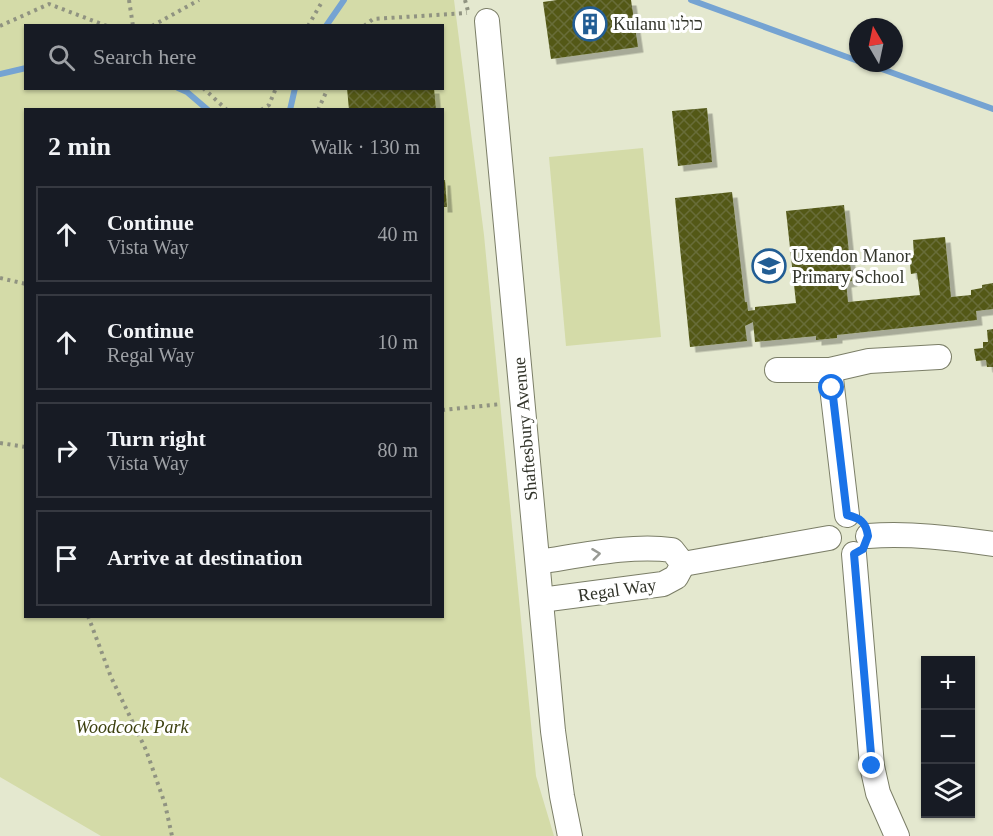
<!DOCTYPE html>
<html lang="en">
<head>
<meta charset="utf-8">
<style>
	:root { --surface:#171b24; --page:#242831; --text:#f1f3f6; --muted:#9ea1a6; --line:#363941 }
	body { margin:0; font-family:"Times New Roman","Noto Sans Hebrew",serif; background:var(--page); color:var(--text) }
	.controls { position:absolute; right:18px; bottom:18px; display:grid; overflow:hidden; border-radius:0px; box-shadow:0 2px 4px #0004 }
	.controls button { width:54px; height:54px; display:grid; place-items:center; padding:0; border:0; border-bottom:2px solid var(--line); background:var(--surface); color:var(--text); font:30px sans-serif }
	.compass { position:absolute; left:849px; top:18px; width:54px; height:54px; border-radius:50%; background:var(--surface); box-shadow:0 2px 4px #0004; rotate:351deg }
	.stop { position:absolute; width:18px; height:18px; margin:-14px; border:4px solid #1a73e8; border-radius:50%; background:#fff }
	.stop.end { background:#1a73e8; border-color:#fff; box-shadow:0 2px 6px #0008 }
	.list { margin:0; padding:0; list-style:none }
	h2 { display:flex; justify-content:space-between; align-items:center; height:78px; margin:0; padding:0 24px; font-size:26px }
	h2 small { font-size:20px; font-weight:400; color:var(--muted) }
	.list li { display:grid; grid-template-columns:39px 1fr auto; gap:18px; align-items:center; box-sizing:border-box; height:96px; margin:0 12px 12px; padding:0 12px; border:2px solid var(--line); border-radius:0px }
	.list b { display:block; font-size:22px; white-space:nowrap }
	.list p { margin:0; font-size:20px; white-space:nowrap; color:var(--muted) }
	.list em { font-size:20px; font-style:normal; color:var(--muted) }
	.icon { flex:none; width:33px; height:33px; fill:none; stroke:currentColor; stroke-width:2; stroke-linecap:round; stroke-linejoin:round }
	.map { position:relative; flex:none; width:993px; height:836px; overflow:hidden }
	.search { position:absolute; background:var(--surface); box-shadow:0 2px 4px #0004; left:24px; top:24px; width:420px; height:66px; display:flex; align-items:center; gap:15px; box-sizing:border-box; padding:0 21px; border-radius:0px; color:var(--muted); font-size:22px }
	.panel { position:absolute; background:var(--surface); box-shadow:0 2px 4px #0004; left:24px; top:108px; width:420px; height:510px; border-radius:0px }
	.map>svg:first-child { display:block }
</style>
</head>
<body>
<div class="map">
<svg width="993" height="836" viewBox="0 0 993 836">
	<defs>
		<pattern id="building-cross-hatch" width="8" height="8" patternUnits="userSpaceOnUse" patternTransform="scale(1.5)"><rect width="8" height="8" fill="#525818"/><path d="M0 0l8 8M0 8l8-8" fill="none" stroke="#686d39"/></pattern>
		<filter id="shadow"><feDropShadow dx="5.5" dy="5.5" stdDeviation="0" flood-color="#0004"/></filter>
	</defs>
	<rect width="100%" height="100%" fill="#e4e8cf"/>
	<g fill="#d4dba8" fill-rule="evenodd">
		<path d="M 0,0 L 454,0 L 484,235 L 536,776 L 554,836 L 101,836 L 0,777 ZM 26,26 L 442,26 L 442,88 L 26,88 ZM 26,110 L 442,110 L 442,616 L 26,616 Z"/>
		<polygon points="643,148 661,337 566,346 549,157"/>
	</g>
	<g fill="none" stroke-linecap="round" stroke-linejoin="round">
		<g stroke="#75a3d2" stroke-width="6">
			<polyline points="691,0 858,61"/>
			<polyline points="326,26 344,0"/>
			<polyline points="865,63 993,109"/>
			<polyline points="0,74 26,68"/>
			<polyline points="178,88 187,92 208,110"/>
			<polyline points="290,110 295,88"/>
		</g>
	</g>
	<g fill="url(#building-cross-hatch)" filter="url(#shadow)">
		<polygon points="557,0 631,0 638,47 551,59 543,2"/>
		<polygon points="347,88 434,88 436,110 349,110"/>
		<polygon points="707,108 712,162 678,166 672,111"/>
		<polygon points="442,180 445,180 447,207 442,207"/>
		<polygon points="732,192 745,302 747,302 748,311 755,310 755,307 796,303 786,211 844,205 852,281 846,282 848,302 920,295 917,273 911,274 909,256 914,255 913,240 945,237 951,297 971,295 971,290 982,288 982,285 993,283 993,309 976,311 977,320 837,335 837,338 816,340 816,336 755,342 753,322 745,326 747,341 690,347 675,198"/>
		<polygon points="993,329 993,367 987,367 986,360 976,361 974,349 983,348 983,342 988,342 987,330"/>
	</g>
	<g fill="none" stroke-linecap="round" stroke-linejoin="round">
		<defs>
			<g id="minor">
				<polyline points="487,21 553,731 562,796 570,836"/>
				<polyline points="777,370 830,370"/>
				<polyline points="847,515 830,370 869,361 939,357"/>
				<path d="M 868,536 C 910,533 952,538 993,544"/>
				<polyline points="854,554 872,766 878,793 897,836"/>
				<path d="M 538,562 C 579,556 631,544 672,550 L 683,564 L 676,577 L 663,584 L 541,600"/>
				<polyline points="683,564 829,538"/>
			</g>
		</defs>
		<use href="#minor" stroke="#7b7e67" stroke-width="26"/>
		<g stroke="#909381" stroke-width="4" stroke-dasharray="3 4.5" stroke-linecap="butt">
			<polyline points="129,0 133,26"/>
			<polyline points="465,0 468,11"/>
			<polyline points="0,26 49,4 107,26"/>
			<polyline points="152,26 199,0"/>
			<polyline points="308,26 323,0"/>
			<polyline points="364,26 373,19 467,13"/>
			<polyline points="203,88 227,110"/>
			<polyline points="261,110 269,105 276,88"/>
			<polyline points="318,110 328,88"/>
			<polyline points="0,278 26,284"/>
			<polyline points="442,410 501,404"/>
			<polyline points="0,443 26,447"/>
			<polyline points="88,616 111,677 146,750 165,804 172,836"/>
		</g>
		<use href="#minor" stroke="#fff" stroke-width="24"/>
	</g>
	<defs><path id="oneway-chevron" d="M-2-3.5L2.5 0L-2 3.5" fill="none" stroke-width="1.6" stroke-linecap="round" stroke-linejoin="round" transform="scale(1.5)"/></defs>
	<use stroke="#989a94" href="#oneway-chevron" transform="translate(596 554) rotate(-7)"/>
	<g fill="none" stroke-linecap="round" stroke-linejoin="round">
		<path stroke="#1a73e8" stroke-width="8" d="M 832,388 L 847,515 C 860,518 866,522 868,536 L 863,549 L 854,554 L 872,766"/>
	</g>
	<defs>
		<symbol id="building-ring" viewBox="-11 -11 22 22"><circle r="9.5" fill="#fff" stroke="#225d94" stroke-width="1.5"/><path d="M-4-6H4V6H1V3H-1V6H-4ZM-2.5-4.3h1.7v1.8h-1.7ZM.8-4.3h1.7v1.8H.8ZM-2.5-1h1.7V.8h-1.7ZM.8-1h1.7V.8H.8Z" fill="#225d94"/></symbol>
		<symbol id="school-ring" viewBox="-11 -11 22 22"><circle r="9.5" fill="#fff" stroke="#225d94" stroke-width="1.5"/><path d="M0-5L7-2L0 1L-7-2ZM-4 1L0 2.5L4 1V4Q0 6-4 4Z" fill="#225d94"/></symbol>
	</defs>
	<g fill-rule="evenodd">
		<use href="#building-ring" x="571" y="5" width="38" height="38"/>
		<use href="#school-ring" x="750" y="247" width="38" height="38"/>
	</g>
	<g text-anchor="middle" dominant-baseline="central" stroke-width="6" stroke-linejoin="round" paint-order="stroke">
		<g font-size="18" fill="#32342a" stroke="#fff" text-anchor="start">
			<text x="613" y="24">Kulanu כולנו</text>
			<text x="792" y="256">Uxendon Manor<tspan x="792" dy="21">Primary School</tspan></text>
		</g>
		<g font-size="18" fill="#32342a" stroke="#fff">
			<text transform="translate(525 429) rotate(-95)">Shaftesbury Avenue</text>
			<text transform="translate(617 590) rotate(-8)">Regal Way</text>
		</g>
		<g font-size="18" font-style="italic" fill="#3c400f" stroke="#fff">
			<text x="132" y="727">Woodcock Park</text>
		</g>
	</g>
</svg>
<div class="controls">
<button>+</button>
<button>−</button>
<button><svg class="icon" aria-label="layers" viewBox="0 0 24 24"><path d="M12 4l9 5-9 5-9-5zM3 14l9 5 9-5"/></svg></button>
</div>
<svg class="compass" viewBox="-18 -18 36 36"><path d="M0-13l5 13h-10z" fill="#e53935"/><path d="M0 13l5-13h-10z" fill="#9ea1a6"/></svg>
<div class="stop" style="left:832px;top:388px"></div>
<div class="stop end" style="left:872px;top:766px"></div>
<div class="search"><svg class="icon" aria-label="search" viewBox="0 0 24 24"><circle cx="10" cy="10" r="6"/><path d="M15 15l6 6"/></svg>Search here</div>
<section class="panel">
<h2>2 min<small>Walk · 130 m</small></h2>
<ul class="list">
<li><svg class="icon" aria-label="ahead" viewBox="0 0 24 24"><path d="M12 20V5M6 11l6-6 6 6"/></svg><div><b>Continue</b><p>Vista Way</p></div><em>40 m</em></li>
<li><svg class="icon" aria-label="ahead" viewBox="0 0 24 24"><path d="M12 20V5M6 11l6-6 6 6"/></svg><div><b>Continue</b><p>Regal Way</p></div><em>10 m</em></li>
<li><svg class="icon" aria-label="right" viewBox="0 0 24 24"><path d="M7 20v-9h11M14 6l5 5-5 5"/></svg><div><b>Turn right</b><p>Vista Way</p></div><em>80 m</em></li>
<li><svg class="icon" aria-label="arrive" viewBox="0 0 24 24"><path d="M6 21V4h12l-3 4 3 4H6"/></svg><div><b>Arrive at destination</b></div></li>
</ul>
</section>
</div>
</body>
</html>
